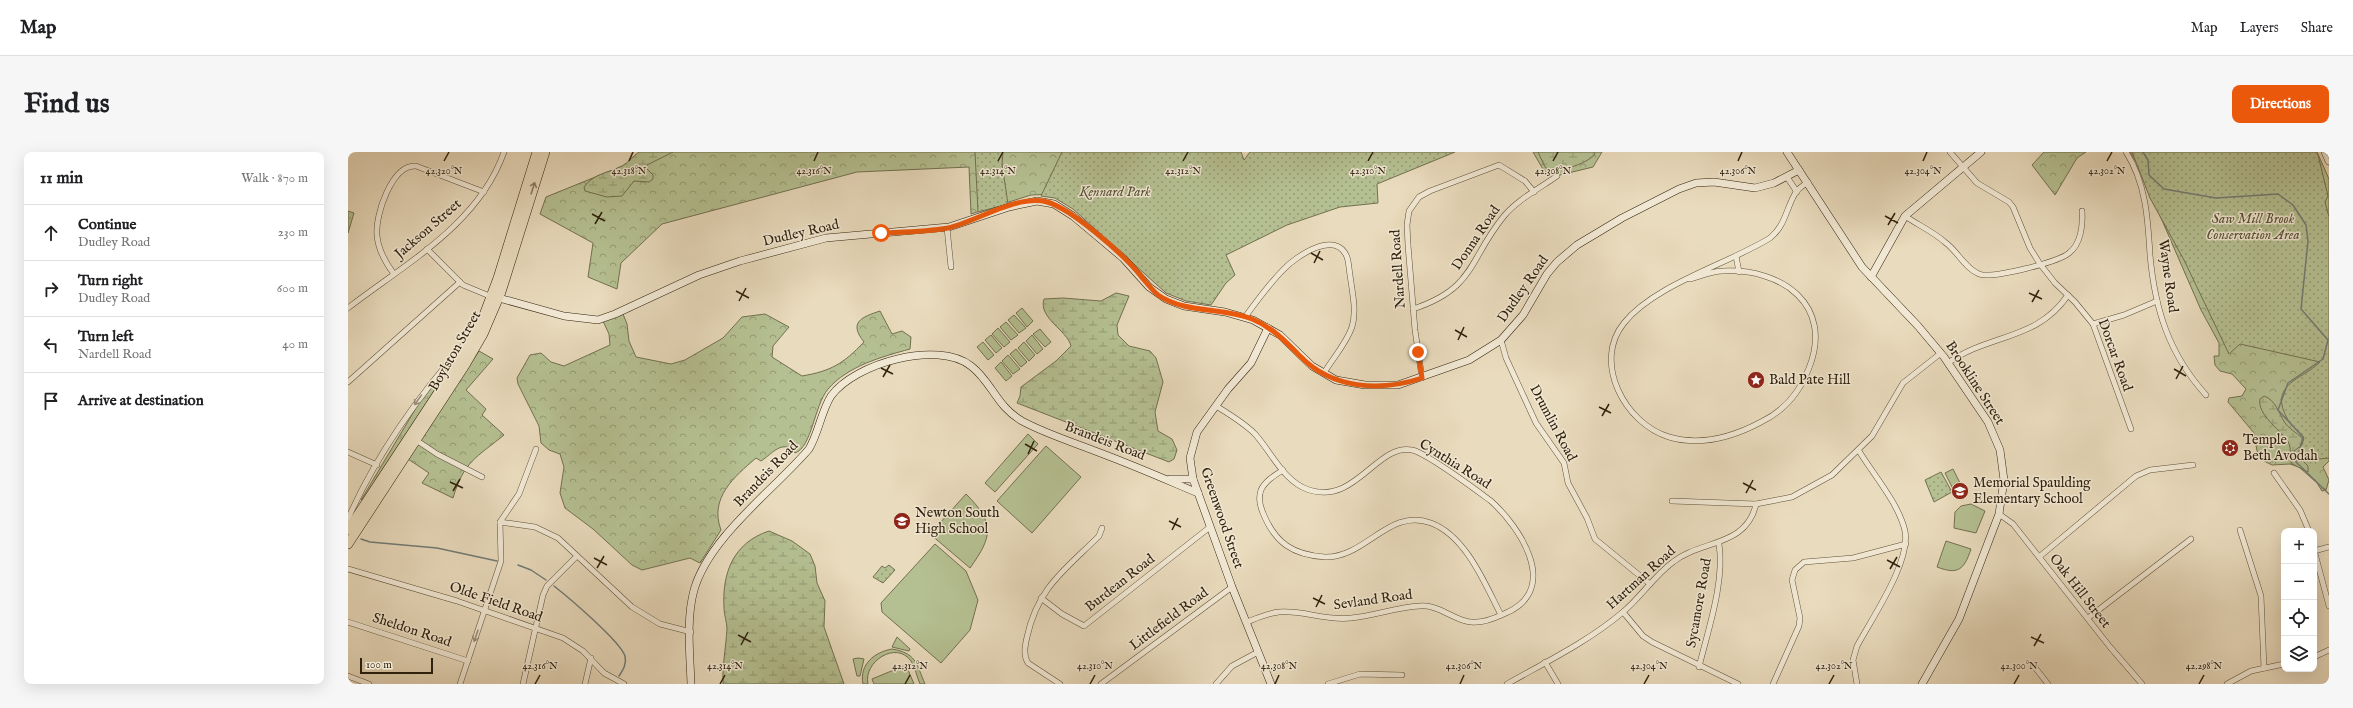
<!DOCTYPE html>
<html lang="en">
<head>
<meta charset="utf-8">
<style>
	:root { --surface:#fff; --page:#f6f6f6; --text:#202124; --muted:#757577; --line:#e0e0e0; --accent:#ea580c }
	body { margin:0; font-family:"IM FELL English",serif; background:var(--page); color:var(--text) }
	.controls { position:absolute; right:12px; bottom:12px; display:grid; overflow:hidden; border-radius:8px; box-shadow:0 4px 16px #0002 }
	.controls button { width:36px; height:36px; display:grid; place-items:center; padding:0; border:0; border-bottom:1px solid var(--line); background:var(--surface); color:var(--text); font:20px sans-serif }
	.scale { position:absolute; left:12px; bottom:10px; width:73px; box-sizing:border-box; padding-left:4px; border:2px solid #30210d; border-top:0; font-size:11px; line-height:14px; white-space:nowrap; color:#30210d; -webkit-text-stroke:3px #f1e8d4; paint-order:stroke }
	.stop { position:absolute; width:12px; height:12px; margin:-9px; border:3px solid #ea580c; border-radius:50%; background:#fff }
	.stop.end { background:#ea580c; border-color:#fff; box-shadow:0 1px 4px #0008 }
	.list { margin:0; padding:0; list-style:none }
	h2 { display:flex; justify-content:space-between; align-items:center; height:52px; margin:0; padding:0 16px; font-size:17px }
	h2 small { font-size:13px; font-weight:400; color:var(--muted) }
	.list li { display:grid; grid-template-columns:26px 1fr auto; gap:12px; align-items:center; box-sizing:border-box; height:56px; padding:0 16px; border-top:1px solid var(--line) }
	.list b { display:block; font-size:15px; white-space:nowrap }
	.list p { margin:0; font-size:13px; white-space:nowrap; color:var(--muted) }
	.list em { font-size:13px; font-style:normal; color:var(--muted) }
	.icon { flex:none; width:22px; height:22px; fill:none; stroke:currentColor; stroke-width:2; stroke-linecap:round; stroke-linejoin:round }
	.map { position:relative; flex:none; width:1981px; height:532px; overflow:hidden; border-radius:8px }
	header { display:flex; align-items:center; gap:24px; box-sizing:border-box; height:56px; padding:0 20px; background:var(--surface); border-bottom:1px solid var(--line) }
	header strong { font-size:19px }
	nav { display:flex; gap:22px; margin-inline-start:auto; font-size:14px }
	.intro { display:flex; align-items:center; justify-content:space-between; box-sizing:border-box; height:96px; padding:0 24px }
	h1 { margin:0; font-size:28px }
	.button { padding:10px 18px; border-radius:8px; background:var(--accent); color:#fff; font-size:14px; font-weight:700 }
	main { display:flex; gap:24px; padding:0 24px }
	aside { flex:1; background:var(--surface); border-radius:8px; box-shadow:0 4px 16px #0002 }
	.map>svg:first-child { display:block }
</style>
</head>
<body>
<header>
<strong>Map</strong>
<nav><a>Map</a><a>Layers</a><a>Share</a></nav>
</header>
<div class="intro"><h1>Find us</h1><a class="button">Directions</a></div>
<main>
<aside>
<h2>11 min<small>Walk · 870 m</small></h2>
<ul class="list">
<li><svg class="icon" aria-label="ahead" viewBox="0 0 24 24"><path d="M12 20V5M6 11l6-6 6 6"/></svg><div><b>Continue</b><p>Dudley Road</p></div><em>230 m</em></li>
<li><svg class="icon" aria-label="right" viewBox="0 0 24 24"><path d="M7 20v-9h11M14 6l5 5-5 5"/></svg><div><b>Turn right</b><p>Dudley Road</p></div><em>600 m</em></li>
<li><svg class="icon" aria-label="left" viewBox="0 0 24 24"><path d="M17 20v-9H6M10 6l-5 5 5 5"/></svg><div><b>Turn left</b><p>Nardell Road</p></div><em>40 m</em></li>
<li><svg class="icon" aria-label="arrive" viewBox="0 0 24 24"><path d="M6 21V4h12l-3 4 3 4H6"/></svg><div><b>Arrive at destination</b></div></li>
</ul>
</aside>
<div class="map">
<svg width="1981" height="532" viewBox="0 0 1981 532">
	<defs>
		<pattern id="grass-tufts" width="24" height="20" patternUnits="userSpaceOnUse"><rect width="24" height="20" fill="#b5c092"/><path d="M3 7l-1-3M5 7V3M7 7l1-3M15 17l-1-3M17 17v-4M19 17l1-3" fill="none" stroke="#949c76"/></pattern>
		<pattern id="forest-crowns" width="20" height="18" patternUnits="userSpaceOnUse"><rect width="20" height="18" fill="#b5c092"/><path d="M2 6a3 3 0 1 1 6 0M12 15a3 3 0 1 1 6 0" fill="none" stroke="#949c76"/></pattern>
		<pattern id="wetland-marsh" width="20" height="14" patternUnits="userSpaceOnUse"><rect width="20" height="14" fill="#b5c092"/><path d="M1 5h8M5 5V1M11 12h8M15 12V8" fill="none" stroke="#949c76"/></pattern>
		<pattern id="park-dots" width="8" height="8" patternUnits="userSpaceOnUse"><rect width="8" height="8" fill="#b5c092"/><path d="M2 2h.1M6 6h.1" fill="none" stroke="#949c76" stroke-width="1.8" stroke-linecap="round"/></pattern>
	</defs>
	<rect width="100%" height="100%" fill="#e9dbbd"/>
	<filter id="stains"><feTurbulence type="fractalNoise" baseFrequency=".005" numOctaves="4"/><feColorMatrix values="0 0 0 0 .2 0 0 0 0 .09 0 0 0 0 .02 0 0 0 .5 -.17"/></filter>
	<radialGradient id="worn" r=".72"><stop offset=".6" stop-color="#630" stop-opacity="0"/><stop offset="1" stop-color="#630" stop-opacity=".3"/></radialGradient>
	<polygon fill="url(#grass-tufts)" stroke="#727050" points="107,207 15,347 13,348 71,251"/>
	<g fill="url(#forest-crowns)" stroke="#727050">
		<polygon points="309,0 732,0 709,42 683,43 623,62 621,15 509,20 314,72 273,111 269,137 240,125 245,91 192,62 198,45"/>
		<polygon points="1185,0 1254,0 1245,15 1212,23 1196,19"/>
		<polygon points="1696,0 1738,0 1729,6 1707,43 1684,13"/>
		<polygon points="1782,0 1969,0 1981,27 1981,309 1975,315 1981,328 1978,338 1974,339 1969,331 1951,315 1942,312 1924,313 1916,309 1909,299 1906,281 1880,250 1881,246 1894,244 1898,237 1884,222 1872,219 1867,213 1866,204 1871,204 1871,191 1853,158 1790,13"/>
		<path d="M 532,159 L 544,182 L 554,179 L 563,185 L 562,197 C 533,205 500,214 480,237 C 466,254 464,295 447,301 C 435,286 424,302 413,309 L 408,306 C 386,325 361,346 373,378 L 352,411 L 342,406 L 294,418 L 284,413 L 245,377 L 217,356 L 212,341 L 216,315 L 212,302 L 201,298 L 193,291 L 191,274 L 170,232 L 169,226 L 182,203 L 193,201 L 203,210 L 216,214 L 262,193 L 261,182 L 255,169 L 275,162 L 279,172 L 281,189 L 288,205 L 323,212 L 337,208 L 375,186 L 394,165 L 417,162 L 441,175 L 425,194 L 424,205 L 454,224 C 483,219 495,212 516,190 C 500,170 514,165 532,159 Z"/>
		<path d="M 131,199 L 145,207 L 118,238 L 138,257 L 134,263 L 156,283 C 128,306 116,309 105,346 L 74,331 L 81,321 L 60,307 Z"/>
	</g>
	<g fill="url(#wetland-marsh)" stroke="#727050">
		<path d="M 291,0 L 325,0 L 299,13 L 298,16 L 305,23 L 305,27 L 301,30 L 286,29 L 274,44 L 259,45 L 237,39 L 236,35 C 246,21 261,21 274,14 C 280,11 285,4 291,0 Z"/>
		<path d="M 1190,0 L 1246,0 L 1247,2 C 1241,11 1205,24 1197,15 Z"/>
		<path d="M 768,141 L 781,144 L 769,173 L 770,183 L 781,194 L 802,199 L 808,206 L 815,230 L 807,260 L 810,279 L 824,287 L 829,298 L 826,307 L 821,310 L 669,251 L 672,244 L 673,235 L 708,209 L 723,194 C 719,178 690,166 696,147 L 715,146 L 753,149 Z"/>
		<path d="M 1916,244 C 1928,248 1931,262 1937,271 C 1944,280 1953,282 1958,292 L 1954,308 L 1960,314 L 1960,320 L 1944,312 C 1940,304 1945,296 1939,288 C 1931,277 1909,262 1912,247 Z"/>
		<path d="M 421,379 L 444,389 L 462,402 L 467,414 L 469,431 L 477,449 L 476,475 L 496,532 L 375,532 C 374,516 378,494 379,477 C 379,470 376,463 376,456 C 374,421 385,391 421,379 Z"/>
	</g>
	<g fill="url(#park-dots)" stroke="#727050">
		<polygon points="627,0 655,0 654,12 660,52 630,60"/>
		<polygon points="714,0 893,0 896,8 902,0 1107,0 1029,32 1030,51 992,55 939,73 878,103 887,123 878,131 863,153 838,149 818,141 725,57 707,46 693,44"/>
		<path d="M 1784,0 L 1968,0 L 1970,3 L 1980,44 L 1977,50 L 1981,65 L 1981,306 L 1952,309 L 1948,307 L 1946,299 L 1954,293 L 1956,286 C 1952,279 1944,275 1940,268 C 1919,232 1954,228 1972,210 L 1892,192 L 1881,202 L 1836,108 L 1802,46 Z"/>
		<polygon points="0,59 6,61 0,81"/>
		<polygon points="1593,320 1604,340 1586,350 1577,328"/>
		<polygon points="541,413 547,418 535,431 525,425 534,414 537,416"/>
	</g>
	<g fill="#b5c092" stroke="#727050">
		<polygon points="674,156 685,169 679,175 668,161"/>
		<polygon points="666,163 678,176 671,181 660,168"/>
		<polygon points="658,170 670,183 663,188 652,175"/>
		<polygon points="650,176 662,190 656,195 644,182"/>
		<polygon points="692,177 703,190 697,195 685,182"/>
		<polygon points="643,183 654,196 648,201 637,188"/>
		<polygon points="684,183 695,197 689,202 678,189"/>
		<polygon points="635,190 646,203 640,208 629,195"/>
		<polygon points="676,190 687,203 681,209 670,196"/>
		<polygon points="668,197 679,210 673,215 662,202"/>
		<polygon points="660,203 672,217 665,222 654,209"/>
		<polygon points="653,210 664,224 658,229 647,216"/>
		<polygon points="680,282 690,292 647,340 637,331"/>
		<polygon points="698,294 733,325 684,381 649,349"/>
		<polygon points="1605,317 1613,333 1605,337 1597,321"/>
		<path d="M 618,342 C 647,371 645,384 622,416 L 582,382 Z"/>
		<polygon points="1623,352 1637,359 1628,381 1606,376 1607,360 1613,354"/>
		<path d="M 1598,389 L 1623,397 C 1616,418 1610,423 1589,415 Z"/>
		<polygon points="587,392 618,419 630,448 622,478 593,511 534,460 533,451"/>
		<polygon points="549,485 562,497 561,499 544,495"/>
		<path d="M 544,497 C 568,501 568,511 577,532 L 572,532 C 569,525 567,515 563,509 C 548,488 515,510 520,532 L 515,532 C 511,512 527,500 544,497 Z"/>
		<polygon points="510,506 516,507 512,524 509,524 505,507"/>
		<polygon points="558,513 566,532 526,532 524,527"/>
	</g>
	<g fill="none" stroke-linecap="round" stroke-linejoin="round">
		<g stroke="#727c77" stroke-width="1.5">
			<polyline points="1795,0 1800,8 1801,23 1816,37 1868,46 1930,42 1945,53 1958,73 1960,89 1953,157 1980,188 1975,207 1940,231 1930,258 1955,285 1948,310 1981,342"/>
			<polyline points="13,387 22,390 89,396 149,409"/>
			<polyline points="170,413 183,418 198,428"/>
			<path d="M 206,434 C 220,445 272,489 277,504 C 279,512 275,518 271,524"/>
		</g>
		<defs>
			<g id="street">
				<polyline points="1602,0 1629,31 1661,50 1665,55 1682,96 1692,112 1707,131 1727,150 1745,172 1783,277"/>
				<path d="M 1778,0 C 1798,31 1800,68 1802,103 C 1807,158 1821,202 1858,243"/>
				<polyline points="1439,25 1449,40"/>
				<path d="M 1557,64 C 1570,73 1586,80 1598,91 C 1610,100 1617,116 1631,122 C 1644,127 1711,110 1721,101 C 1733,92 1735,73 1734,59"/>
				<polyline points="599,76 603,115"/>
				<polyline points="79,97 115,133 144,145"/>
				<polyline points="1388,104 1391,120"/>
				<path d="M 46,122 C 37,110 30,98 29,83 C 27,63 44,12 68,14 L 136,40"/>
				<path d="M 1342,127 C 1353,124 1364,119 1375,119 C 1434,116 1486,153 1461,216 C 1452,240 1436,259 1413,270 C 1385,285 1352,294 1321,285 C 1277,272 1244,210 1276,171 C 1306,133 1380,112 1422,86 C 1438,73 1438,56 1448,40 C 1451,36 1456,33 1460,30"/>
				<path d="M 0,156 C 57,112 131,72 156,0"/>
				<path d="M 1065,157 C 1128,136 1120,108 1156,64 C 1169,48 1192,36 1209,24"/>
				<path d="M 897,165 C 909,149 921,132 935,118 C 948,104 988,77 999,105 C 1001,111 1001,118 1002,123 C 1004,139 1009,159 1004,175 C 998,192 985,206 976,221"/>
				<polyline points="1745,172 1776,163 1809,149"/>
				<polyline points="1153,188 1158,206 1188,271 1216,311 1220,331 1239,366 1247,387 1302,432"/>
				<path d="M 1600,211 C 1642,181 1689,189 1720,143"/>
				<polyline points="1074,226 1067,178 1060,93 1059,73 1061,59 1071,45 1082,39 1151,13 1177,29 1186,40"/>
				<polyline points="0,230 112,130"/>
				<path d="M 868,254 C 881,262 896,271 907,282 C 924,301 936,330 961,338 C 1008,353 1029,291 1064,298 C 1079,301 1128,338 1143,349 C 1172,375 1213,437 1158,461 C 1149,465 1139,470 1129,470 C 1109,472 1092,452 1072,454 C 1049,455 1026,464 1003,466 C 978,469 955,458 931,460 C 920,461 909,466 899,470"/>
				<polyline points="68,288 89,302 134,325"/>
				<polyline points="0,300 29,313"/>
				<path d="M 935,318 C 927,323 917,329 913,338 C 910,346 912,354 915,361 C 927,391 945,403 977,405 C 1018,406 1041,355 1083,371 C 1118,384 1137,432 1153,463"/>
				<polyline points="1926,321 1952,358 1961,379"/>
				<polyline points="1324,349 1408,352"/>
				<polyline points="1651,362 1665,372 1762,495 1794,532"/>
				<path d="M 0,367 C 28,303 72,242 118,190"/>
				<polyline points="152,370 187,375 210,386 284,455 312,472 343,480"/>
				<polyline points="1892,378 1913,444 1916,516"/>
				<polyline points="1966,398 1981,454"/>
				<polyline points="1966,399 1981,395"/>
				<polyline points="1691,405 1788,324 1802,318 1845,313"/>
				<polyline points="0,417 109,449 215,486 235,499 256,521 276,532"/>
				<polyline points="693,446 714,462 736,474 862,375"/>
				<polyline points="1275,460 1295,484 1304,490 1390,532"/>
				<polyline points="1740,466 1843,387"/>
				<polyline points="0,470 120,509"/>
				<polyline points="1966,505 1981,498"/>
				<polyline points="1197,510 1210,532"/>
				<polyline points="1685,513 1700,532"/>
				<path d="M 1351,515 C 1360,478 1377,429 1371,392"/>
				<polyline points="0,524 21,532"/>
				<polyline points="112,532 153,409 152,370 171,342 188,297"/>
				<polyline points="175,532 195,443 199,434 229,404"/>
				<polyline points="237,532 243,506"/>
				<path d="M 712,532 L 680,511 C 675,503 677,494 679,485 C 690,435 717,418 751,384 L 754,376"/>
				<polyline points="753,532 884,435"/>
				<polyline points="868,532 884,514 910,500"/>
				<polyline points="980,532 1012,522 1054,523"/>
				<path d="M 1159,532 C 1198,510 1241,489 1275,460 C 1293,445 1306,424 1325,410 C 1352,388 1399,395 1408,352 L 1444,345 L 1484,323 L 1524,284 L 1555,231 L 1593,201"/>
				<polyline points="1425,532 1451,474 1452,466 1444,428 1447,418 1456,410 1505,406 1558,392"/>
				<path d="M 1509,532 L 1505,508 L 1509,494 C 1524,466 1563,410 1557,379 C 1551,352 1525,322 1511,299"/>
				<polyline points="1879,532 1903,519 1936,512"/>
			</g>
			<g id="secondary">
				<polyline points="1439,0 1514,115 1570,174 1596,205 1640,270 1652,298 1656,328 1651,362 1611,467 1574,532"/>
				<polyline points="1977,0 1981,9"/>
				<polyline points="1523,125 1557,64 1633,0"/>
				<polyline points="151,146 216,164 250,168 267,162 351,123 392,109 478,86 601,75 661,55 689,49 706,52 725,64 775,106 801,135 818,147 836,154 877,160 905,168 932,183 964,214 988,228 1017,233 1050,233 1121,208 1153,188 1175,163 1199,122 1209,110 1229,93 1274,66 1331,37 1348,31 1366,30 1407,36 1426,31 1451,18"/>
				<polyline points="920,176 903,211 880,237 849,280 842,306 845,327 884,435 923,532"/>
				<polyline points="822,327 845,327"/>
				<path d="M 343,532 C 342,502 338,467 346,438 C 361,385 426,338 461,297 C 471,280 473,260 483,244 C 507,211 590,188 623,214 C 644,230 648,254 674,269 C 700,283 728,291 755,302 C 787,314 819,328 850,341"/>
			</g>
			<g id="highway">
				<polyline points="0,378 106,217 133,171 150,126 189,0"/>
				<polyline points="0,392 117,213 135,182 153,140 197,0"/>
			</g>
		</defs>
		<use href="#street" stroke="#5e5039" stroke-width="6"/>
		<use href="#secondary" stroke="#30210d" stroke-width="8"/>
		<use href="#highway" stroke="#30210d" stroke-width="10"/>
		<use href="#street" stroke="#f1e8d4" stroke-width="5"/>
		<use href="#secondary" stroke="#f1e8d4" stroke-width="7"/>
		<use href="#highway" stroke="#e9dbbd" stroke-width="9"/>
	</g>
	<defs><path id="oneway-shaft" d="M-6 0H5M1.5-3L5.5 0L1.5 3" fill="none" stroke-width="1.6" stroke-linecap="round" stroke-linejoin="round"/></defs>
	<use stroke="#8c7e65" href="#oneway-shaft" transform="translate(185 36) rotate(-72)"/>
	<g stroke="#9a8e7a">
		<use href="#oneway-shaft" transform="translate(70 248) rotate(126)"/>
		<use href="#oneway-shaft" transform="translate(128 484) rotate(109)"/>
	</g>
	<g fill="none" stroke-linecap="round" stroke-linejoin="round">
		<path stroke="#ea580c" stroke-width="5" d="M 533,81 C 555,80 578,80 600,76 C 628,70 669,42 699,50 C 724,57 775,102 792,123 C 798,130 803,137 810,143 C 838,162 874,155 904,167 C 924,175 937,189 952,204 C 984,237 1032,240 1074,226 L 1070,200"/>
	</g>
	<path fill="none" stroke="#30210d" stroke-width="1.5" d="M 96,9 L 101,0M 281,9 L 285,0M 466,9 L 470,0M 650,9 L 655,0M 835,9 L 840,0M 1020,9 L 1025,0M 1205,9 L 1210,0M 1390,9 L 1394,0M 1575,9 L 1579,0M 1759,9 L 1764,0M 244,62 L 257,69M 1537,64 L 1550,71M 247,72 L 254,60M 1540,73 L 1547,61M 963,101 L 975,108M 966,111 L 972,99M 388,139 L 401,146M 1681,141 L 1694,147M 391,149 L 398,136M 1684,150 L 1691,138M 1107,178 L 1119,185M 1110,188 L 1116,175M 533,216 L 545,222M 1826,217 L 1838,224M 535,225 L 542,213M 1828,227 L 1835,214M 1251,255 L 1263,261M 1254,264 L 1261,252M 677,292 L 689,299M 680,302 L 686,289M 102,330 L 115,336M 1395,331 L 1408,338M 105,339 L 112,327M 1398,341 L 1405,328M 821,369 L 833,375M 824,378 L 830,366M 246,406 L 259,413M 1539,408 L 1552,415M 249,416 L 256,404M 1542,417 L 1549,405M 965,446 L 977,452M 968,455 L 974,443M 390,483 L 403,490M 1683,485 L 1696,491M 393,493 L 400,480M 1686,494 L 1693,482M 187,532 L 192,523M 372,532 L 377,523M 557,532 L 562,523M 742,532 L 747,523M 927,532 L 931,523M 1112,532 L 1116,523M 1296,532 L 1301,523M 1481,532 L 1486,523M 1666,532 L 1671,523M 1851,532 L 1856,523"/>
	<defs>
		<symbol id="sight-disc" viewBox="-11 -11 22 22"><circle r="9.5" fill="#8f2418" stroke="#f1e8d4"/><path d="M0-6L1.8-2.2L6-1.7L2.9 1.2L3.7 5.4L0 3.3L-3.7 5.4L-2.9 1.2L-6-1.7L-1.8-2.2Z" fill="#fff"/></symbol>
		<symbol id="synagogue-disc" viewBox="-11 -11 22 22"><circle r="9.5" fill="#8f2418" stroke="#f1e8d4"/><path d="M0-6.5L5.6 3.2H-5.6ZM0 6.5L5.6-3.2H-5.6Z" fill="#fff"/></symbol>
		<symbol id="school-disc" viewBox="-11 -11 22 22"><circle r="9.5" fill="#8f2418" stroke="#f1e8d4"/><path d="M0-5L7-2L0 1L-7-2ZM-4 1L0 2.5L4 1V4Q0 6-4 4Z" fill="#fff"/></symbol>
	</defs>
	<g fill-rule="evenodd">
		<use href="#sight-disc" x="1398" y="218" width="20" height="20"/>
		<use href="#synagogue-disc" x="1872" y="286" width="20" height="20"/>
		<use href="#school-disc" x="1602" y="329" width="20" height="20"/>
		<use href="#school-disc" x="544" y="359" width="20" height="20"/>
	</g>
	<g text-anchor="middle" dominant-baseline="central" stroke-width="3" stroke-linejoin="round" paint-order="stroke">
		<g font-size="14" font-style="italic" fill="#585135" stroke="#f1e8d4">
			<text x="767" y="40">Kennard Park</text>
			<text x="1905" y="67">Saw Mill Brook<tspan x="1905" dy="16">Conservation Area</tspan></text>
		</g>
		<g font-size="14" fill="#30210d" stroke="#f1e8d4">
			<text transform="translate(80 77) rotate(-41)">Jackson Street</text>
			<text transform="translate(453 81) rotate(-13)">Dudley Road</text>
			<text transform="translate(1128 86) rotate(-56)">Donna Road</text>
			<text transform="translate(1050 117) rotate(-94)">Nardell Road</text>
			<text transform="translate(1820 124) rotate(82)">Wayne Road</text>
			<text transform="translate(1175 137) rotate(-55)">Dudley Road</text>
			<text transform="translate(107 199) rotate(-60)">Boylston Street</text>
			<text transform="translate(1767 203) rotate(70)">Dorcar Road</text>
			<text transform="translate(1627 231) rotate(57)">Brookline Street</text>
			<text transform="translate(1205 271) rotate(62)">Drumlin Road</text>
			<text transform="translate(757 289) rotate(21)">Brandeis Road</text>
			<text transform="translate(1107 312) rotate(32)">Cynthia Road</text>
			<text transform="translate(418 322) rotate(-46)">Brandeis Road</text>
			<text transform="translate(874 366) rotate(71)">Greenwood Street</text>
			<text transform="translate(1293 426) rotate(-42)">Hartman Road</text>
			<text transform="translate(772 431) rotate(-38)">Burdean Road</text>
			<text transform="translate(1732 439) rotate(52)">Oak Hill Street</text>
			<text transform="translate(1025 448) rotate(-8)">Sevland Road</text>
			<text transform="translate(148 450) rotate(19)">Olde Field Road</text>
			<text transform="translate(1351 451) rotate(-80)">Sycamore Road</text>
			<text transform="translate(821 467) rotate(-37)">Littlefield Road</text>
			<text transform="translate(64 478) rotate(18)">Sheldon Road</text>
		</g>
		<g font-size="14" fill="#30210d" stroke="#f1e8d4" text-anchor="start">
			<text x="1421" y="228">Bald Pate Hill</text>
			<text x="1895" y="288">Temple<tspan x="1895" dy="16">Beth Avodah</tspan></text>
			<text x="1625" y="331">Memorial Spaulding<tspan x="1625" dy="16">Elementary School</tspan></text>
			<text x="567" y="361">Newton South<tspan x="567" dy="16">High School</tspan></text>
		</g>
	</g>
	<g font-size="10" text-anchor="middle" fill="#30210d" stroke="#f1e8d4" stroke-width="3" stroke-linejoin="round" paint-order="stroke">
		<text x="96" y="22">42.320°N</text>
		<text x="281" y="22">42.318°N</text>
		<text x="466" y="22">42.316°N</text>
		<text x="650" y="22">42.314°N</text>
		<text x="835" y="22">42.312°N</text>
		<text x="1020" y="22">42.310°N</text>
		<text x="1205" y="22">42.308°N</text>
		<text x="1390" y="22">42.306°N</text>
		<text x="1575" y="22">42.304°N</text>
		<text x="1759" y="22">42.302°N</text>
		<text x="192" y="517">42.316°N</text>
		<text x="377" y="517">42.314°N</text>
		<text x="562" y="517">42.312°N</text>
		<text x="747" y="517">42.310°N</text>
		<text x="931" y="517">42.308°N</text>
		<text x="1116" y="517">42.306°N</text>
		<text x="1301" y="517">42.304°N</text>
		<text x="1486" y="517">42.302°N</text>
		<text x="1671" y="517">42.300°N</text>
		<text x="1856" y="517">42.298°N</text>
	</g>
	<rect width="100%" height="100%" filter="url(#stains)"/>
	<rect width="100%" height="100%" fill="url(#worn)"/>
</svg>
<div class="controls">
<button>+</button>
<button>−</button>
<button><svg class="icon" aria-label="locate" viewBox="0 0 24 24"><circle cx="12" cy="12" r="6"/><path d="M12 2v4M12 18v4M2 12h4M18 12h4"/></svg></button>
<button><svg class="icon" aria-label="layers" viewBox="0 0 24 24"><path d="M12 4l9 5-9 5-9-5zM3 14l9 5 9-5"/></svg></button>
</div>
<div class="scale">100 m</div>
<div class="stop" style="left:533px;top:81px"></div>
<div class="stop end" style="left:1070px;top:200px"></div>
</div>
</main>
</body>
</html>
